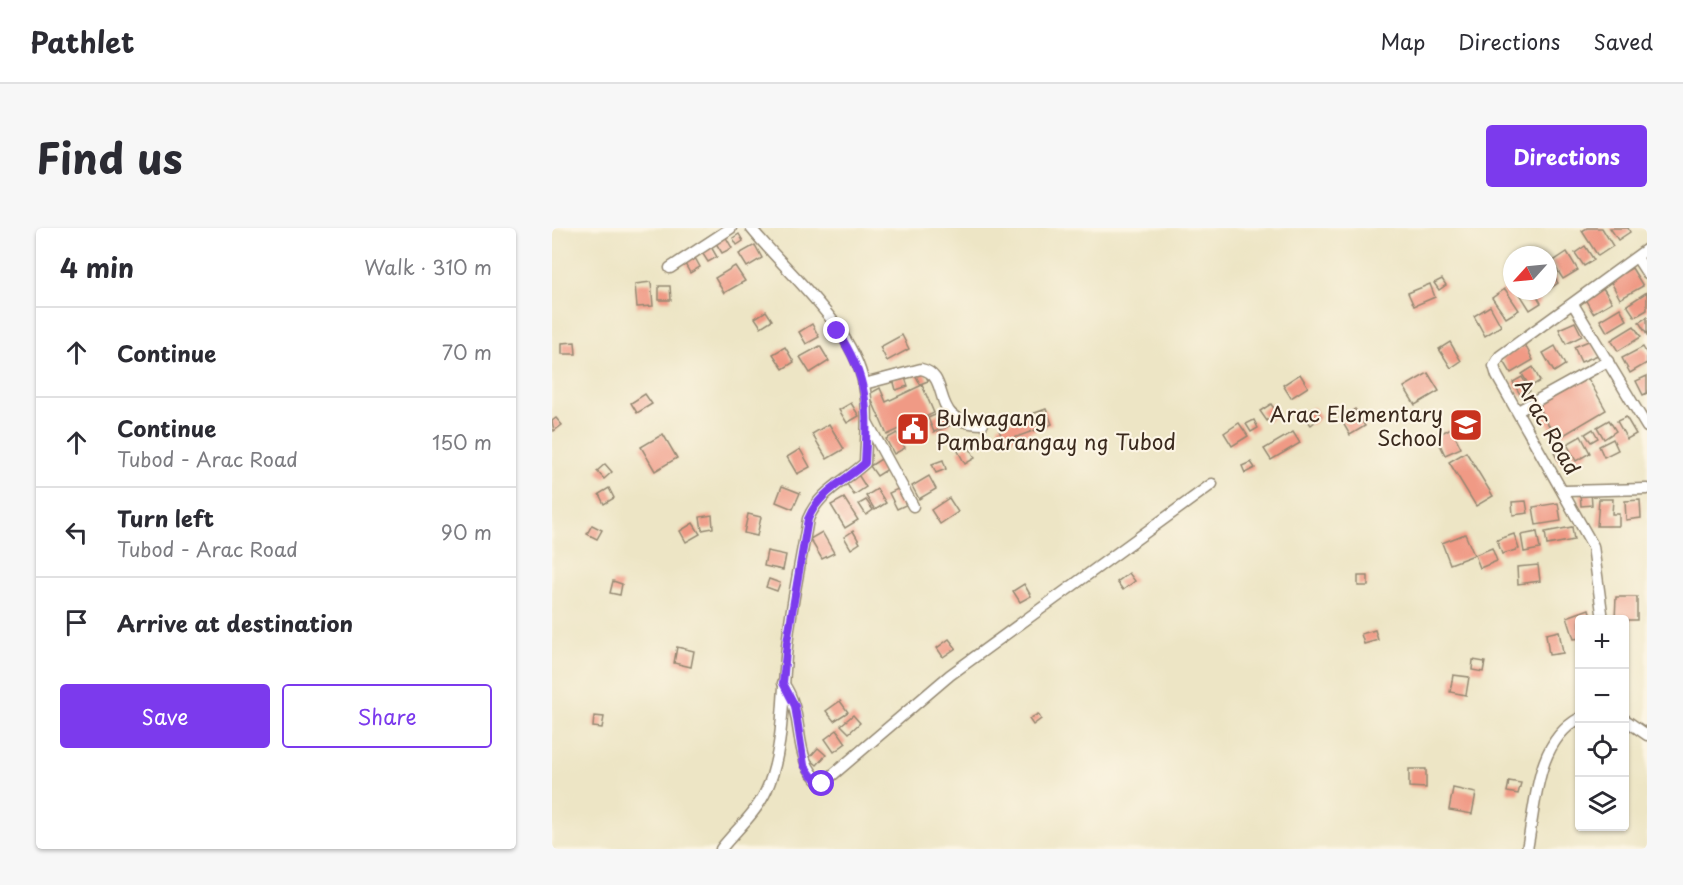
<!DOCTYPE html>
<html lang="en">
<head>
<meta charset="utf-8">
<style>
	:root { --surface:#fff; --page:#f7f7f7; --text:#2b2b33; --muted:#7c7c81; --line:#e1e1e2; --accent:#7c3aed }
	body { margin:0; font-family:"Playpen Sans",sans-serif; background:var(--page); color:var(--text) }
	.controls { position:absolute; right:18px; bottom:18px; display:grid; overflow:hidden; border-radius:6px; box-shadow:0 2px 4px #0004 }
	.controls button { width:54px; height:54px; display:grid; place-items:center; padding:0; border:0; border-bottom:2px solid var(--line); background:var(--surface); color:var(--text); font:30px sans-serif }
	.compass { position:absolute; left:951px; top:18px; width:54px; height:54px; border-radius:50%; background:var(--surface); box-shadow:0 2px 4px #0004; rotate:243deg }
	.stop { position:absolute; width:18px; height:18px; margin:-14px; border:4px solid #7c3aed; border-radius:50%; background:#fff }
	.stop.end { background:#7c3aed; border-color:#fff; box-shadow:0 2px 6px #0008 }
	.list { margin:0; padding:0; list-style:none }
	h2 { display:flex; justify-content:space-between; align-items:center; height:78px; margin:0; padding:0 24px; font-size:26px }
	h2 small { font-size:20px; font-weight:400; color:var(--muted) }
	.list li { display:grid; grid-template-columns:39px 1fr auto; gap:18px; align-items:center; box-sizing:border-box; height:90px; padding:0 24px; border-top:2px solid var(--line) }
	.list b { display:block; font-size:22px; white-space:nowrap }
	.list p { margin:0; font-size:20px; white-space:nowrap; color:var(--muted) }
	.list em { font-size:20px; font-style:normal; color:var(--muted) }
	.actions { display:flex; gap:12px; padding:18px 24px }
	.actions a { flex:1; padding:14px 0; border:2px solid var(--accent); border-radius:6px; text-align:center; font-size:21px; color:var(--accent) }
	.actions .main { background:var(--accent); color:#fff }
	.icon { flex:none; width:33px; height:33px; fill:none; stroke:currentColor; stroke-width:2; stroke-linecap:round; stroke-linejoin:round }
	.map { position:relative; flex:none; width:1095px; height:621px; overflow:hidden; border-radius:6px }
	header { display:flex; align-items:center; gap:36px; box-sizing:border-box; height:84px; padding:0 30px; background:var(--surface); border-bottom:2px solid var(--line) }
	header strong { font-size:28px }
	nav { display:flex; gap:33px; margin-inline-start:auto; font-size:21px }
	.intro { display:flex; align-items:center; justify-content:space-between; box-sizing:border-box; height:144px; padding:0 36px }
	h1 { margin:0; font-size:42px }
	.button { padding:15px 27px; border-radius:6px; background:var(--accent); color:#fff; font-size:21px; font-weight:700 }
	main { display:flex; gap:36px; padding:0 36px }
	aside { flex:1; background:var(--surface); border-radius:6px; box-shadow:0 2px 4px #0004 }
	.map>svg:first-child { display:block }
</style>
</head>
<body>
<header>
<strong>Pathlet</strong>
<nav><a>Map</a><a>Directions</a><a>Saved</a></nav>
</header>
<div class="intro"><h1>Find us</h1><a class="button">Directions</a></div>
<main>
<aside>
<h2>4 min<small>Walk · 310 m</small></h2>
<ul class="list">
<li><svg class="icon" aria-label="ahead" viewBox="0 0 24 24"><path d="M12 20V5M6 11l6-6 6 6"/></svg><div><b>Continue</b></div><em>70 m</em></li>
<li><svg class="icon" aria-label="ahead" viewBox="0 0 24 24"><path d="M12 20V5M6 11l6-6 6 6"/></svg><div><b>Continue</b><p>Tubod - Arac Road</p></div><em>150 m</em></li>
<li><svg class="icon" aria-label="left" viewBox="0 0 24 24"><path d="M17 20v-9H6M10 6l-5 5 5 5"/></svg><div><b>Turn left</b><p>Tubod - Arac Road</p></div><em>90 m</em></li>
<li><svg class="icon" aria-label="arrive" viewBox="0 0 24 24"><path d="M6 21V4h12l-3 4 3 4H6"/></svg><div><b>Arrive at destination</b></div></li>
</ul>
<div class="actions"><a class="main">Save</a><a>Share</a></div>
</aside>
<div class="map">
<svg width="1095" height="621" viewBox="0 0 1095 621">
	<rect width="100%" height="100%" fill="#fcf5e5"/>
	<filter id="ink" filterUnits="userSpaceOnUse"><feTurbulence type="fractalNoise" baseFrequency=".0167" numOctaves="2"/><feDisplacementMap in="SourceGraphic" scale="12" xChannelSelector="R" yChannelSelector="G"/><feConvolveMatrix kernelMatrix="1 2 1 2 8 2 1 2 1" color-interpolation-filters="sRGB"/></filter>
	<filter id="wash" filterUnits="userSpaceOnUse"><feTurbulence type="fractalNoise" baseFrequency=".008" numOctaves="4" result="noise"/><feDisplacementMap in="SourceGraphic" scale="24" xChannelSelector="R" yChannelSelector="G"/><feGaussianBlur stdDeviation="1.35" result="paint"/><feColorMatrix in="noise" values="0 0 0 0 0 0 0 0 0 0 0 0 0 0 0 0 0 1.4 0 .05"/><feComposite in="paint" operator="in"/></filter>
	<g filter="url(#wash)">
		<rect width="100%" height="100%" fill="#ede5c5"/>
		<g id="blocks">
			<g fill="#f09a85">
				<polygon points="1035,0 1050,0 1061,18 1046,28 1030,3"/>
				<polygon points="1058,0 1076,0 1078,4 1066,12"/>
				<polygon points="172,6 180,20 170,25 162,12"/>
				<polygon points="187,6 191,13 185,17 181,10"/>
				<polygon points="158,17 165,29 156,34 149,23"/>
				<polygon points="203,17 210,30 195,39 187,26"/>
				<polygon points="1033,18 1042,32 1032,38 1023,25"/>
				<polygon points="1015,24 1026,42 1011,51 1000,34"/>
				<polygon points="142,28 148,39 138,45 132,34"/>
				<polygon points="183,38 193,53 172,65 163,50"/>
				<polygon points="996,39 1006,55 996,62"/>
				<polygon points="1080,40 1091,58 1068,71 1058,52"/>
				<polygon points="890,51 894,57 887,62 882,55"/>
				<polygon points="99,54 101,78 85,79 83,56"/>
				<polygon points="878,56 883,69 862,78 856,65"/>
				<polygon points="107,58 118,58 119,72 107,72"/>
				<polygon points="1051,60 1060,74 1041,85 1033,71"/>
				<polygon points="953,61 967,82 954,90 940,70"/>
				<polygon points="966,63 982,63 989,75 978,82"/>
				<polygon points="1095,64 1095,82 1083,89 1075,77"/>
				<polygon points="938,78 949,98 933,108 922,88"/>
				<polygon points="1068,80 1075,92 1055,104 1048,92"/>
				<polygon points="214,83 220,92 209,99 203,90"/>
				<polygon points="1095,89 1095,107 1087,94"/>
				<polygon points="1023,94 1030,108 1014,116 1007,101"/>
				<polygon points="260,96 267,109 254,116 247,104"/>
				<polygon points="1082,98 1089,109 1066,123 1059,112"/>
				<polygon points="350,107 357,121 335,133 328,119"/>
				<polygon points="1039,112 1046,127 1029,134 1022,119"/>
				<polygon points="23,114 24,126 10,126 10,115"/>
				<polygon points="898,114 909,133 899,140 887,121"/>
				<polygon points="973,117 981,132 959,145 950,130"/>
				<polygon points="268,118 277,133 258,145 248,129"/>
				<polygon points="1003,118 1013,137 1002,144 991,125"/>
				<polygon points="233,119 242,134 231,141 221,126"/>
				<polygon points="1091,119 1095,126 1095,135 1078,145 1070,130"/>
				<polygon points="981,139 988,153 978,159 970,146"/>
				<polygon points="372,142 376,153 368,156 363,146"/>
				<polygon points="876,145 887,163 863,177 852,159"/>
				<polygon points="748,146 756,159 739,170 731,157"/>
				<polygon points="352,147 356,158 344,162 341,151"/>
				<polygon points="1034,147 1054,182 1005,211 984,176"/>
				<polygon points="1095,148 1095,165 1091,167 1084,153"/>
				<polygon points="970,149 978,163 969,168 961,154"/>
				<polygon points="370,157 382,185 335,207 317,166 328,160 334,174"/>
				<polygon points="93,166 100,176 85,185 79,175"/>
				<polygon points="299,175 307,188 295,195 287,182"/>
				<polygon points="719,176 726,186 715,193 708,183"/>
				<polygon points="761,179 769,189 759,197 751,187"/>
				<polygon points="494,181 500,196 451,214 446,198"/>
				<polygon points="803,181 813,198 798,207 788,190"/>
				<polygon points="393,183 399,197 382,204 376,190"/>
				<polygon points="1074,189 1084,206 1075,211 1065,193"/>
				<polygon points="4,190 10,197 2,203 0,193"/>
				<polygon points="702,192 706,200 699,204 694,196"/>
				<polygon points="1057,192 1064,203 1052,211 1045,199"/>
				<polygon points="364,195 367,202 357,206 354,200"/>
				<polygon points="687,195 696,208 680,218 672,205"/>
				<polygon points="277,196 292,221 275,231 260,206"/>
				<polygon points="899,200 909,220 893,227 884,208"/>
				<polygon points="1041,201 1046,210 1039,214 1033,206"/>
				<polygon points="741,204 748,215 719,232 712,221"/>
				<polygon points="345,205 353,220 342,226 334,211"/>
				<polygon points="111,206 125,230 103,243 89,219"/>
				<polygon points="1029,208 1038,225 1024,233 1015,216"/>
				<polygon points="1061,211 1066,222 1052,229 1047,218"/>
				<polygon points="416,217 423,230 413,236 406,223"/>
				<polygon points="1012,220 1018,232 1009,237 1002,225"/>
				<polygon points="248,221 258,239 245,246 235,229"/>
				<polygon points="914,224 941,268 924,278 897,234"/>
				<polygon points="329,231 336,241 325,248 318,238"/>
				<polygon points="391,232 394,241 384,245 380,236"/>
				<polygon points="699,234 703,240 693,245 690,238"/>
				<polygon points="53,236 60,244 52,251 45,243"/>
				<polygon points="305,245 314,259 302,267 293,253"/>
				<polygon points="377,248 384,261 367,271 360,258"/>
				<polygon points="230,258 248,265 241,281 224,274"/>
				<polygon points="350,259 358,275 345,281 337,265"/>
				<polygon points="57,260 62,270 52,276 47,266"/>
				<polygon points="325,261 334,275 323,282 314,268"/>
				<polygon points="1039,263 1040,277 1029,278 1028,264"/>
				<polygon points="292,270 306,292 293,300 279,277"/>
				<polygon points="397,270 406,284 388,296 379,282"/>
				<polygon points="1047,271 1061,271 1060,286 1067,286 1067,298 1045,298"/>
				<polygon points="314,272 321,282 314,287 307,276"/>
				<polygon points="1088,272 1089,290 1074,292 1073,273"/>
				<polygon points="974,273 976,285 961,287 960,274"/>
				<polygon points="1006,275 1009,293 984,297 981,279"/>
				<polygon points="196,286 209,289 205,308 192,305"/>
				<polygon points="160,287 161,300 150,302 148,289"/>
				<polygon points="141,295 148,306 134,314 128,303"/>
				<polygon points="40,297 50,302 45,311 35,306"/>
				<polygon points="1020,299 1022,312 995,317 993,304"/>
				<polygon points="301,303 308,315 299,321 292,309"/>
				<polygon points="270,304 282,325 270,331 258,311"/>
				<polygon points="985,304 988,321 972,324 969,307"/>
				<polygon points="913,306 922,327 898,336 890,315"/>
				<polygon points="962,306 967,321 950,326 945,312"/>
				<polygon points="940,320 945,333 928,340 923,327"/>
				<polygon points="215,323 234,327 231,342 212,338"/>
				<polygon points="986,337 988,353 966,356 965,339"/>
				<polygon points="577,345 583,353 571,362 565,354"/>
				<rect x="806" y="348" width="10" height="10"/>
				<polygon points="217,351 228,355 225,363 214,359"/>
				<polygon points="61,353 70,356 68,367 58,365"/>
				<polygon points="472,356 479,368 468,374 461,363"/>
				<polygon points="1064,369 1085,369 1085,392 1063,392"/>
				<polygon points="1037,381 1040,392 1028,392 1028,410 1022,411 1015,389"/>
				<polygon points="823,402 826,412 812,416 809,406"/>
				<polygon points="1007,403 1011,425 997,427 994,406"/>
				<polygon points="397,411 404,420 391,429 385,420"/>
				<polygon points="125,419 142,423 139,439 122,435"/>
				<polygon points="921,432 933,434 931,444 920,442"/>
				<polygon points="901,447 917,449 914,467 898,464"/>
				<polygon points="288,473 296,484 282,493 274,483"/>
				<polygon points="486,486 489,491 481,497 477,491"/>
				<polygon points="301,487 308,495 297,505 289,497"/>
				<polygon points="42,488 52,489 50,500 41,499"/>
				<polygon points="285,502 294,515 282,524 273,511"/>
				<polygon points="266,520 274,527 265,537 257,530"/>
				<polygon points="857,541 874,541 874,560 857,559"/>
				<polygon points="957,553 969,555 966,566 955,564"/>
				<polygon points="901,560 924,565 920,586 897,582"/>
			</g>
		</g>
	</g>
	<g filter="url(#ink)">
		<use href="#blocks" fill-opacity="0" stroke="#948872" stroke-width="1.5"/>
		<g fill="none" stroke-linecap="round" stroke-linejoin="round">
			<defs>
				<g id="minor">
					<polyline points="1086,31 1095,45"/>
					<polyline points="118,40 179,0"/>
					<polyline points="1021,76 1095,199"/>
					<path d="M 312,156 L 369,141 C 402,148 374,196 431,196"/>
					<polyline points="966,183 1056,133"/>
					<polyline points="315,194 361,278"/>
					<polyline points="1013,263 1095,261"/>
					<polyline points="1051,392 1041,318 945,148 942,138 948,128 1095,21"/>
					<path d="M 231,455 C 255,488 238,530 270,556 L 398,447 L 660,256"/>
					<polyline points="1072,491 1095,507"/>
					<path d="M 169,621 C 184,602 204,585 214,563 C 233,523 230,462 235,418 C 239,376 249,333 256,291 C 267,264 292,254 313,235 C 314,209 317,182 312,157 C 301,98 235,45 199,0"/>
					<path d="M 975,621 C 984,577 983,514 1028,490"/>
				</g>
			</defs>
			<use href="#minor" stroke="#948872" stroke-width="13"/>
			<use href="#minor" stroke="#fff" stroke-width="10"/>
		</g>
	</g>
	<g fill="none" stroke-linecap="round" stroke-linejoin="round" filter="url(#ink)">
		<path stroke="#7c3aed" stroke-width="8" d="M 270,556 L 259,547 L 252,537 L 243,478 L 231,455 L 235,414 L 256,291 C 267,264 292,254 313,235 C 316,181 317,150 285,103"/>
	</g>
	<defs>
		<symbol id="school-square" viewBox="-11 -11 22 22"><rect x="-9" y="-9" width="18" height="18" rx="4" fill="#c8321e" stroke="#fcf5e5"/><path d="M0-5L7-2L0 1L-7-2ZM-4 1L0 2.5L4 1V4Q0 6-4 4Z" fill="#fff"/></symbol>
		<symbol id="civic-square" viewBox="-11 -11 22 22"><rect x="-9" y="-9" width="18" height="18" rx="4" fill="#c8321e" stroke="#fcf5e5"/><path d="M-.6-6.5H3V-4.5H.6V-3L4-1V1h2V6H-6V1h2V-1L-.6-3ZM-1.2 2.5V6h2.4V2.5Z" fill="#fff"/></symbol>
	</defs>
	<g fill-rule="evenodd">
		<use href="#school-square" x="895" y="178" width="38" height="38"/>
		<use href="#civic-square" x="342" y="182" width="38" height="38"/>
	</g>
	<g text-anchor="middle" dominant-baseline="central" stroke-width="4.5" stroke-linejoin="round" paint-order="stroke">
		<g font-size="21" fill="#3b2a1e" stroke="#fcf5e5" text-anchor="end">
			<text x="891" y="185">Arac Elementary<tspan x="891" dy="24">School</tspan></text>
			<text x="384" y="189" text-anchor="start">Bulwagang<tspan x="384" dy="24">Pambarangay ng Tubod</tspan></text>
		</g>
		<g font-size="21" fill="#3b2a1e" stroke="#fcf5e5">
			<text transform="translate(997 198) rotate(60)">Arac Road</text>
		</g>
	</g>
</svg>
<div class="controls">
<button>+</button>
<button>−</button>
<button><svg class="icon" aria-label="locate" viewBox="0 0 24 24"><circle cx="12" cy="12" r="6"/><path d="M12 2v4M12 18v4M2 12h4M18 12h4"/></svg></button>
<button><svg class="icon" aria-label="layers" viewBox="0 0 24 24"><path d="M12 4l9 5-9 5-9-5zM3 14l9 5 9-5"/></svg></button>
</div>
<svg class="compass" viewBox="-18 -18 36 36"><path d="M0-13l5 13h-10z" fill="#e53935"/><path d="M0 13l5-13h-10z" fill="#7c7c81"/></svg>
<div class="stop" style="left:270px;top:556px"></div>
<div class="stop end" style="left:285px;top:103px"></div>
</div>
</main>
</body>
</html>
